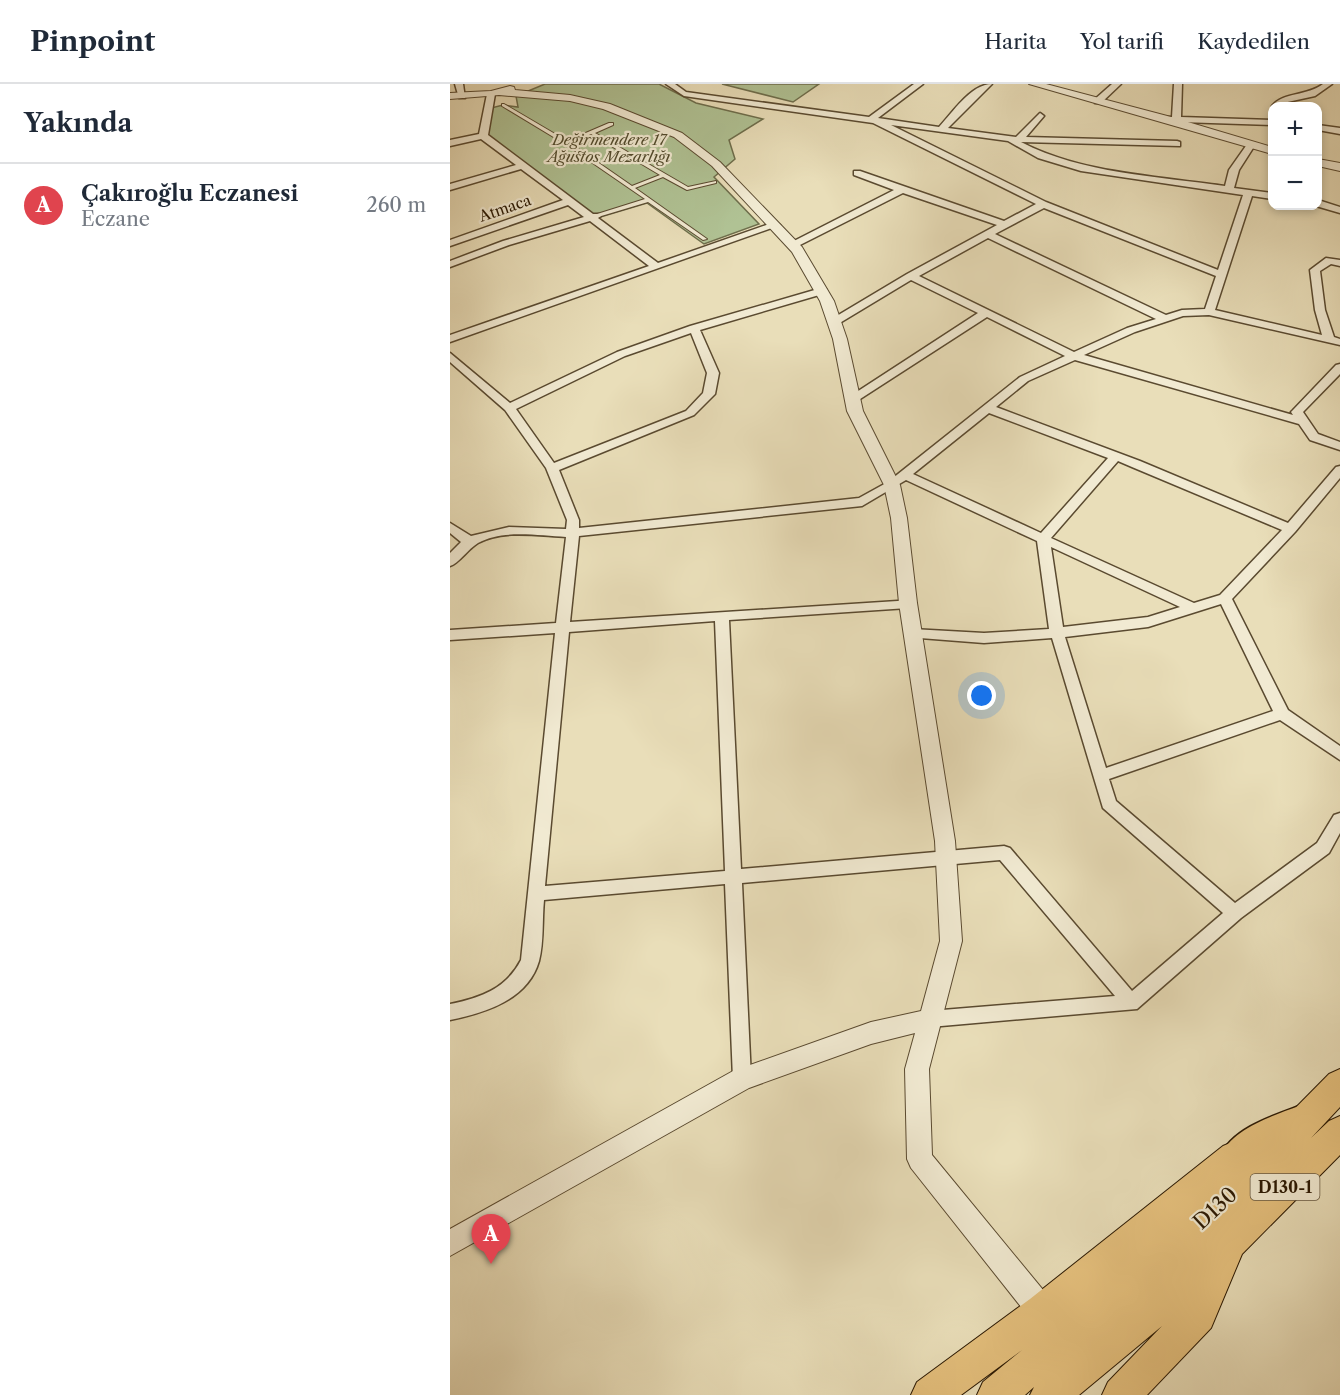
<!DOCTYPE html>
<html lang="tr">
<head>
<meta charset="utf-8">
<style>
	:root { --surface:#fff; --page:#f6f6f7; --text:#1f2937; --muted:#747a83; --line:#e0e1e3; --accent:#8f2418 }
	body { margin:0; font-family:"Libre Caslon Text",serif; background:var(--page); color:var(--text) }
	.controls { position:absolute; right:18px; top:18px; display:grid; overflow:hidden; border-radius:12px; box-shadow:0 3px 9px #0003 }
	.controls button { width:54px; height:54px; display:grid; place-items:center; padding:0; border:0; border-bottom:2px solid var(--line); background:var(--surface); color:var(--text); font:30px sans-serif }
	.you { position:absolute; left:532px; top:612px; width:21px; height:21px; margin:-15px; border:4px solid #fff; border-radius:50%; background:#1a73e8; box-shadow:0 0 0 9px #1a73e833 }
	.badge { display:grid; place-items:center; width:39px; height:39px; border-radius:50%; background:var(--accent); color:#fff; font-size:20px; font-weight:700 }
	.pin { position:absolute; translate:-50% -50px; filter:drop-shadow(0 2px 3px #0008) }
	.pin::after { content:''; position:absolute; top:32px; width:21px; height:18px; background:inherit; clip-path:polygon(0 0,100% 0,50% 100%) }
	.list { margin:0; padding:0; list-style:none }
	h2 { display:flex; justify-content:space-between; align-items:center; height:78px; margin:0; padding:0 24px; font-size:26px }
	h2 small { font-size:20px; font-weight:400; color:var(--muted) }
	.list li { display:grid; grid-template-columns:39px 1fr auto; gap:18px; align-items:center; box-sizing:border-box; height:84px; padding:0 24px; border-top:2px solid var(--line) }
	.list b { display:block; font-size:22px; white-space:nowrap }
	.list p { margin:0; font-size:20px; white-space:nowrap; color:var(--muted) }
	.list em { font-size:20px; font-style:normal; color:var(--muted) }
	.map { position:relative; flex:none; width:890px; height:1311px; overflow:hidden }
	header { display:flex; align-items:center; gap:36px; box-sizing:border-box; height:84px; padding:0 30px; background:var(--surface); border-bottom:2px solid var(--line) }
	header strong { font-size:28px }
	nav { display:flex; gap:33px; margin-inline-start:auto; font-size:21px }
	main { display:flex }
	aside { flex:1; background:var(--surface) }
	.map>svg:first-child { display:block }
</style>
</head>
<body>
<header>
<strong>Pinpoint</strong>
<nav><a>Harita</a><a>Yol tarifi</a><a>Kaydedilen</a></nav>
</header>
<main>
<aside>
<h2>Yakında<small></small></h2>
<ul class="list">
<li><span class="badge" style="background:#e0444e">A</span><div><b>Çakıroğlu Eczanesi</b><p>Eczane</p></div><em>260 m</em></li>
</ul>
</aside>
<div class="map">
<svg width="890" height="1311" viewBox="0 0 890 1311">
	<rect width="100%" height="100%" fill="#e9deb9"/>
	<filter id="stains"><feTurbulence type="fractalNoise" baseFrequency=".00333" numOctaves="4"/><feColorMatrix values="0 0 0 0 .2 0 0 0 0 .09 0 0 0 0 .02 0 0 0 .5 -.17"/></filter>
	<radialGradient id="worn" r=".72"><stop offset=".6" stop-color="#630" stop-opacity="0"/><stop offset="1" stop-color="#630" stop-opacity=".3"/></radialGradient>
	<g fill="#b0c294" stroke="#6e6e4c" stroke-width="1.5">
		<polygon points="95,0 209,0 246,19 313,35 279,56 285,75 264,93 309,140 254,160 197,119 144,135 37,51 41,24 53,21 68,23 66,12"/>
		<polygon points="272,0 369,0 343,18"/>
	</g>
	<g fill="none" stroke-linecap="round" stroke-linejoin="round">
		<defs>
			<path id="service" d="M 52,20 L 54,20 L 117,57 L 159,39 L 163,39 L 163,41 L 145,49 L 238,103 L 266,97 L 266,99 L 237,106 L 213,93 L 185,104 L 257,155 L 253,156 L 198,118 L 148,133 L 144,133 L 144,131 L 195,115 L 115,60 L 52,22 ZM 141,50 L 210,91 L 182,102 L 120,59 Z"/>
			<g id="minor">
				<polygon points="5,0 13,0 15,14 9,14"/>
				<path d="M 216,0 L 225,0 L 236,8 L 419,33 L 464,0 L 473,0 L 428,34 L 489,43 C 503,28 521,0 542,0 L 498,44 L 566,53 L 590,29 L 594,32 L 576,53 L 727,57 L 730,58 L 730,62 L 571,58 C 633,90 707,92 775,102 L 779,86 L 798,59 L 804,59 L 805,61 L 789,86 L 784,104 L 822,109 L 822,115 L 802,112 L 765,226 L 872,251 L 865,226 L 860,186 L 876,174 L 890,176 L 890,182 L 881,180 L 870,187 L 875,226 L 884,253 L 890,255 L 890,261 L 759,231 L 733,232 L 685,248 L 634,271 L 843,331 L 841,328 L 843,326 L 886,281 L 890,280 L 890,290 L 853,328 L 868,350 L 890,358 L 890,366 L 860,356 L 849,340 L 625,276 L 578,297 L 546,323 L 690,377 L 838,439 L 886,383 L 890,382 L 890,394 L 845,448 L 782,515 L 838,626 L 890,662 L 890,676 L 830,636 L 659,695 L 666,717 L 785,819 L 867,759 L 884,731 L 890,729 L 890,749 L 879,769 L 791,834 L 687,925 L 480,943 L 474,941 L 471,935 L 474,929 L 480,927 L 665,912 L 550,776 L 292,799 L 301,995 L 299,1001 L 292,1004 L 285,1001 L 283,995 L 275,800 L 94,816 C 92,836 94,858 89,877 C 78,916 34,929 0,936 L 0,920 C 30,914 56,905 71,876 L 105,549 L 0,556 L 0,546 L 106,539 L 116,453 C 89,452 53,445 28,459 C 18,465 8,480 0,482 L 0,469 L 11,458 L 0,449 L 0,439 L 21,452 L 59,443 L 116,445 L 117,436 L 96,384 L 55,326 L 0,278 L 0,269 L 60,319 L 167,268 L 240,242 L 368,205 L 376,205 L 376,209 L 250,246 L 269,289 L 265,310 L 244,331 L 109,386 L 129,436 L 129,444 L 409,414 L 438,398 L 570,293 L 615,272 L 537,233 L 407,317 L 399,317 L 399,313 L 528,229 L 461,196 L 388,240 L 380,240 L 380,236 L 457,190 L 547,141 L 453,109 L 346,163 L 340,163 L 340,159 L 444,106 L 404,91 L 404,87 L 410,87 L 554,137 L 586,120 L 423,39 L 234,12 ZM 441,41 L 558,57 L 588,74 L 631,87 L 793,111 L 768,186 L 596,118 ZM 594,124 L 766,192 L 755,225 L 732,226 L 716,231 L 545,150 ZM 538,154 L 706,235 L 677,244 L 624,268 L 469,192 ZM 241,249 L 257,289 L 253,309 L 236,327 L 104,379 L 66,325 L 175,272 ZM 539,329 L 658,374 L 591,449 L 463,390 ZM 668,377 L 682,383 L 832,446 L 770,511 L 744,519 L 601,454 ZM 456,396 L 587,457 L 599,545 L 534,549 L 462,545 L 455,550 L 457,553 L 534,559 L 602,554 L 653,724 L 773,829 L 682,907 L 560,764 L 554,762 L 291,785 L 279,536 L 458,524 L 463,522 L 465,519 L 463,516 L 120,538 L 129,452 L 412,422 ZM 601,463 L 730,523 L 698,533 L 613,543 ZM 771,520 L 823,627 L 656,684 L 615,553 L 698,543 ZM 265,537 L 275,787 L 95,802 L 119,548 Z"/>
				<polygon points="662,0 671,0 651,19 645,19 645,15"/>
				<polygon points="724,0 732,0 731,33 822,36 822,41 730,38 726,41 714,37 714,33 722,33"/>
				<path d="M 873,0 L 882,0 L 865,12 L 833,19 L 830,22 L 822,22 C 833,8 858,12 873,0 Z"/>
				<polygon points="41,8 45,10 38,51 143,130 149,130 151,132 148,134 208,179 322,139 330,141 0,258 0,251 199,182 140,137 59,161 0,183 0,177 53,157 134,133 118,121 0,162 0,156 113,116 71,85 0,106 0,100 66,81 31,55 0,62 0,56 29,50 37,10"/>
				<polygon points="868,41 890,44 890,50 868,46"/>
				<polygon points="868,116 890,123 890,129 866,122"/>
			</g>
			<g id="tertiary">
				<polygon points="579,0 596,0 721,33 822,63 822,70"/>
				<polygon points="60,2 64,3 65,6 120,11 160,20 232,49 270,78 352,163 384,217 397,255 413,327 450,401 457,434 467,519 505,757 512,857 479,985 482,1071 603,1218 607,1228 603,1238 593,1242 583,1238 461,1084 457,1075 455,985 465,949 421,960 299,1004 0,1172 0,1145 283,987 421,938 471,927 490,857 485,757 449,519 441,434 434,401 397,327 383,255 370,217 342,168 262,82 224,53 153,25 120,17 49,11 0,15 0,9 41,7"/>
				<polygon points="868,75 890,79 890,87 868,82"/>
			</g>
			<path id="primary" d="M 849,1022 L 860,1026 L 864,1036 L 860,1046 L 816,1067 L 796,1084 L 785,1088 L 774,1084 L 770,1073 C 781,1045 822,1032 849,1022 Z"/>
			<polygon id="trunk" points="890,985 890,1023 861,1054 879,1037 890,1032 890,1071 792,1170 761,1244 697,1311 652,1311 658,1298 712,1242 629,1311 580,1311 584,1303 575,1311 527,1311 533,1298 572,1266 511,1311 461,1311 467,1298 580,1215 773,1062 785,1057 797,1062 800,1070 879,990"/>
		</defs>
		<use href="#service" stroke="#5a4a30" stroke-width="2"/>
		<use href="#minor" stroke="#5a4a30" stroke-width="3"/>
		<use href="#tertiary" stroke="#5a4a30" stroke-width="2"/>
		<use href="#primary" stroke="#2b1903" stroke-width="3"/>
		<use href="#trunk" stroke="#2b1903" stroke-width="2"/>
		<use href="#service" fill="#f1ead2" fill-rule="evenodd"/>
		<use href="#minor" fill="#f1ead2" fill-rule="evenodd"/>
		<use href="#tertiary" fill="#f1ead2" fill-rule="evenodd"/>
		<use href="#primary" fill="#e4bf7c" fill-rule="evenodd"/>
		<use href="#trunk" fill="#e4bf7c" fill-rule="evenodd"/>
	</g>
	<g text-anchor="middle" dominant-baseline="central" stroke-width="4.5" stroke-linejoin="round" paint-order="stroke">
		<g font-size="15" font-style="italic" fill="#534c2e" stroke="#f1ead2">
			<text x="159" y="55">Değirmendere 17<tspan x="159" dy="17">Ağustos Mezarlığı</tspan></text>
		</g>
		<g font-size="15" fill="#2b1903" stroke="#f1ead2">
			<text transform="translate(55 124) rotate(-19)">Atmaca</text>
		</g>
		<rect fill="#f1ead2" stroke="#665841" stroke-width="1.5" x="800.5" y="1090" width="69" height="26" rx="4.5"/>
		<g font-size="16" font-weight="bold" fill="#2b1903">
			<text x="835" y="1103">D130-1</text>
		</g>
		<g font-size="21" fill="#2b1903" stroke="#f1ead2">
			<text transform="translate(765 1124) rotate(-43)">D130</text>
		</g>
	</g>
	<rect width="100%" height="100%" filter="url(#stains)"/>
	<rect width="100%" height="100%" fill="url(#worn)"/>
</svg>
<div class="controls">
<button>+</button>
<button>−</button>
</div>
<div class="you"></div>
<div class="pin badge" style="left:41px;top:1180px;background:#e0444e">A</div>
</div>
</main>
</body>
</html>
